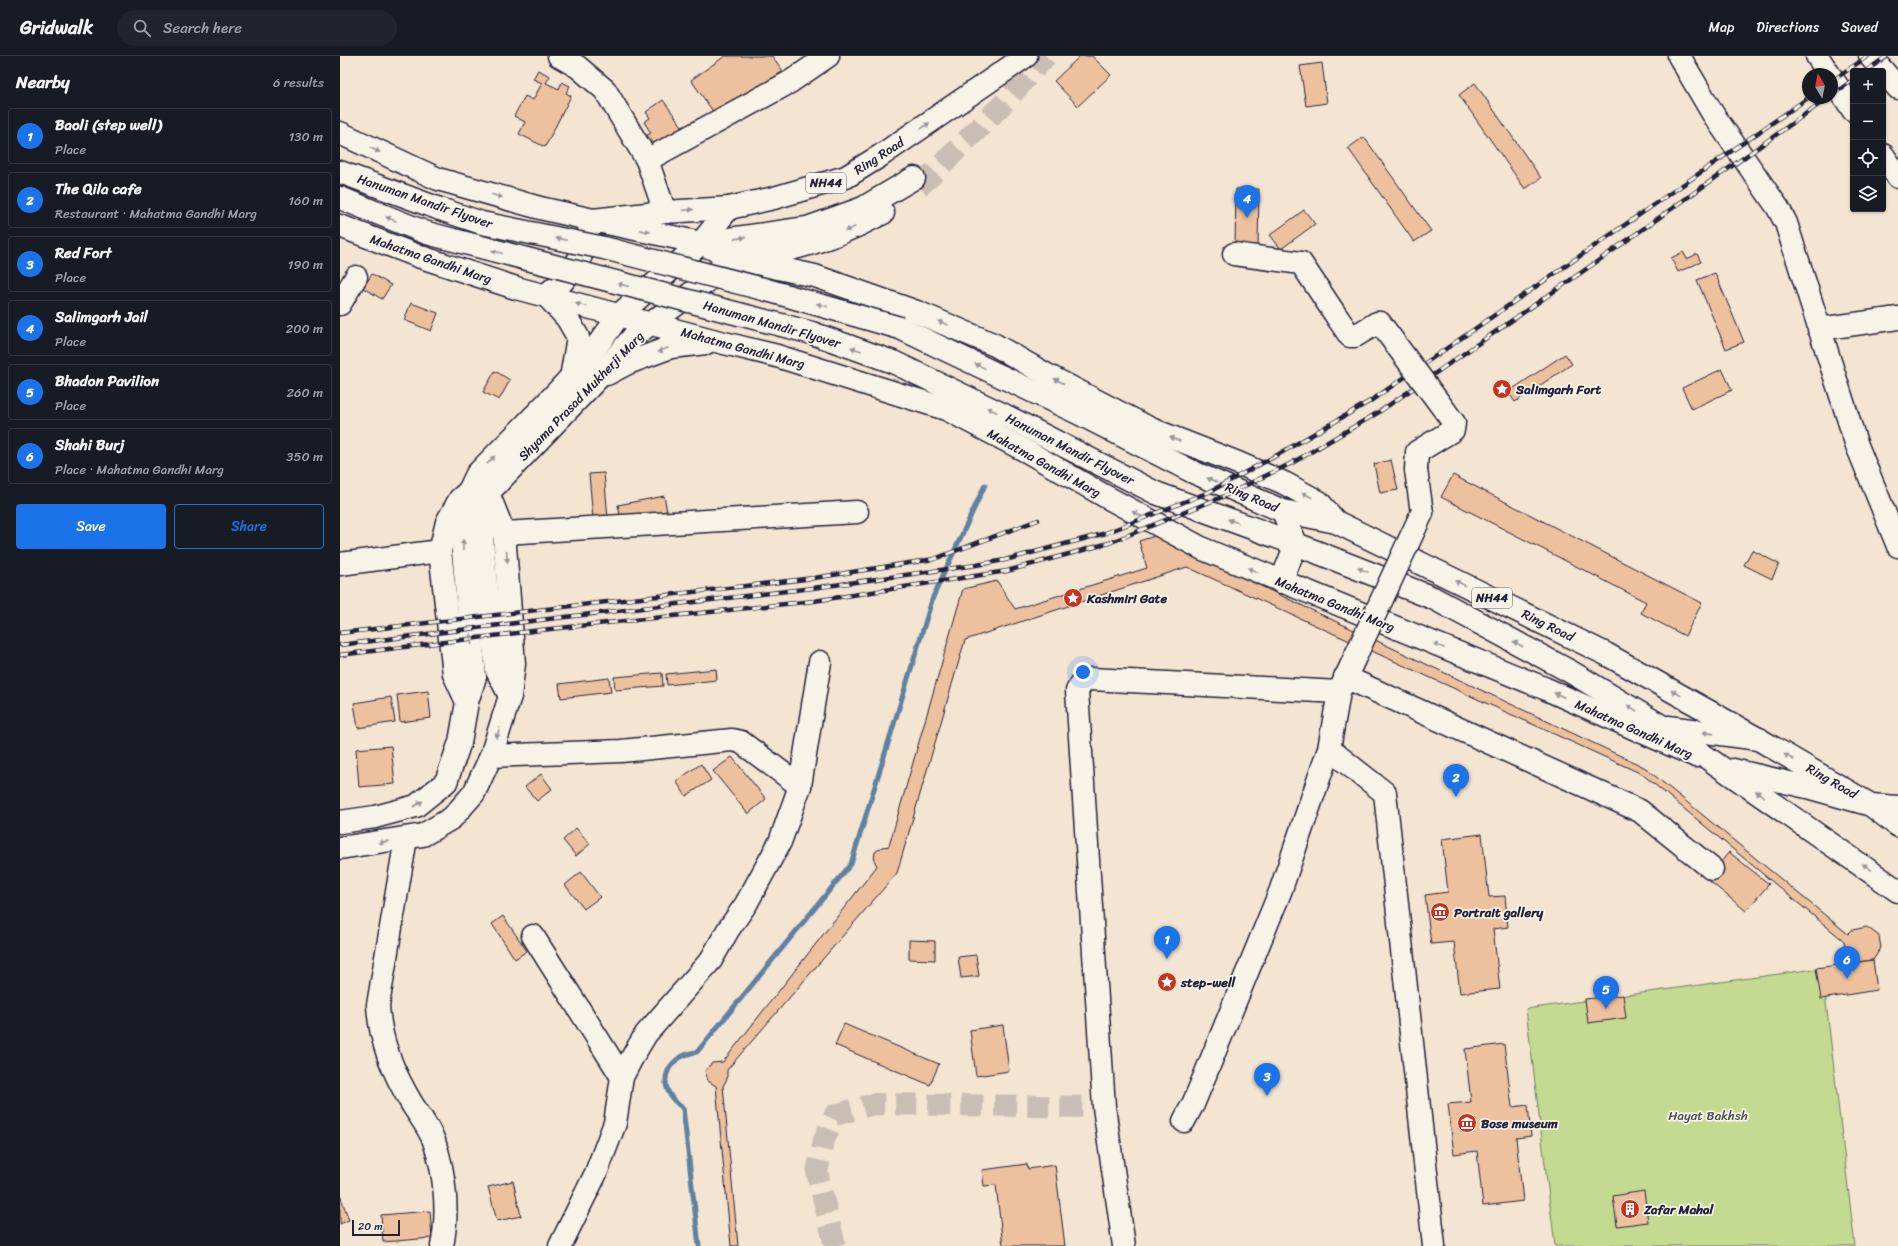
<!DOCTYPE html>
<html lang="en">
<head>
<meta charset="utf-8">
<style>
	:root { --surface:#171b24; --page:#20242c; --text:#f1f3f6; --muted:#9ea1a6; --line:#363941; --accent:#1a73e8 }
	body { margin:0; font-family:Sriracha,sans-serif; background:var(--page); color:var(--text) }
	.controls { position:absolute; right:12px; top:12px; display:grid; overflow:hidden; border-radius:4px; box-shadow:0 1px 3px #0004 }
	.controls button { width:36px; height:36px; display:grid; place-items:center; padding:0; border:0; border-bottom:1px solid var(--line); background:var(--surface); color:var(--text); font:20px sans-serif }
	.compass { position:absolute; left:1462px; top:12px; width:36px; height:36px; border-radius:50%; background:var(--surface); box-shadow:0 1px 3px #0004; rotate:350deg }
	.scale { position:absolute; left:12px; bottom:10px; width:48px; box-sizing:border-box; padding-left:4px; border:2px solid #22223b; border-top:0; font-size:11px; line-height:14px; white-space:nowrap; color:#22223b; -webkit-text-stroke:3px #f7f3e8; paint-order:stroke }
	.you { position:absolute; left:743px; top:616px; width:14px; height:14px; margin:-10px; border:3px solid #fff; border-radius:50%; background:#1a73e8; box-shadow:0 0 0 6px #1a73e833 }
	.badge { display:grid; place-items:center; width:26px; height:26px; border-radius:50%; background:var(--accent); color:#fff; font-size:13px; font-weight:700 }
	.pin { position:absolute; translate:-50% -33px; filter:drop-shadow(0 1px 2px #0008) }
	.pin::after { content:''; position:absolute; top:21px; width:14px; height:12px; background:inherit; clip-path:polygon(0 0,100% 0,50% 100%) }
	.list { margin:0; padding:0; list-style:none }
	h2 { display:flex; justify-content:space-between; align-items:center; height:52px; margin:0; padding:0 16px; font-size:17px }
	h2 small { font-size:13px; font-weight:400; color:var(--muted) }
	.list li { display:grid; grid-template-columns:26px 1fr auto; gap:12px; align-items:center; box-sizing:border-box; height:56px; margin:0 8px 8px; padding:0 8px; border:1px solid var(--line); border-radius:4px }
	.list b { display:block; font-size:15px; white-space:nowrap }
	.list p { margin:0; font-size:13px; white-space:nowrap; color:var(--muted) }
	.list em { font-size:13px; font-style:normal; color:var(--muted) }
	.actions { display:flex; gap:8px; padding:12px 16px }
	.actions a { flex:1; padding:9px 0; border:1px solid var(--accent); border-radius:4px; text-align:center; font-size:14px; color:var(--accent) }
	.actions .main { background:var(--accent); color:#fff }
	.icon { flex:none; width:22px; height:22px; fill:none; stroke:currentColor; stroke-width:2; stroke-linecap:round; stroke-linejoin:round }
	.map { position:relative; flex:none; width:1558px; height:1190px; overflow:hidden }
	header { display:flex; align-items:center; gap:24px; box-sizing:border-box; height:56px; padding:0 20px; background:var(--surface); border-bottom:1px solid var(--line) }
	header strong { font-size:19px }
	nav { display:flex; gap:22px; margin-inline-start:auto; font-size:14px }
	.search { width:280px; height:36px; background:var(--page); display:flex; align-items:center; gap:10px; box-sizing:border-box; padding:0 14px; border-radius:22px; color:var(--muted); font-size:15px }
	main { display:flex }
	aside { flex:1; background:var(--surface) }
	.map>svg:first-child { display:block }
</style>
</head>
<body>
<header>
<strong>Gridwalk</strong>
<div class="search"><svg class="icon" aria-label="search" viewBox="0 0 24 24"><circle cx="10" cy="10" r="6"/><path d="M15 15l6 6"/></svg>Search here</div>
<nav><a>Map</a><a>Directions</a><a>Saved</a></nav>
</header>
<main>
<aside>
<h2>Nearby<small>6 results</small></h2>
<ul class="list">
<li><span class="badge">1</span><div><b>Baoli (step well)</b><p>Place</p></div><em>130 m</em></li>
<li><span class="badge">2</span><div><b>The Qila cafe</b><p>Restaurant · Mahatma Gandhi Marg</p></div><em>160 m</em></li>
<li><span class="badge">3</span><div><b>Red Fort</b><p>Place</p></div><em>190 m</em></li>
<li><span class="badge">4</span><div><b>Salimgarh Jail</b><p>Place</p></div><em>200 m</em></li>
<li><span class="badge">5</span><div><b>Bhadon Pavilion</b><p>Place</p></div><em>260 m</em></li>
<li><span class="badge">6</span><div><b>Shahi Burj</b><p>Place · Mahatma Gandhi Marg</p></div><em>350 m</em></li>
</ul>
<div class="actions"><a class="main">Save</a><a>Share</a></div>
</aside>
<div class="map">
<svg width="1558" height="1190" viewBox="0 0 1558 1190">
	<rect width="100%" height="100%" fill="#f4e4d2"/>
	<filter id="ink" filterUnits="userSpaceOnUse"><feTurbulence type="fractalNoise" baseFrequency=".025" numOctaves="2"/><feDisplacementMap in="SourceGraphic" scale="8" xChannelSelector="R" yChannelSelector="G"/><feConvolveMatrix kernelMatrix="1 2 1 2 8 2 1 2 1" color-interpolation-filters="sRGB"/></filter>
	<g filter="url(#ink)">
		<polygon fill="#c3da90" stroke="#727e66" points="1482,912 1515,1190 1215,1190 1186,953"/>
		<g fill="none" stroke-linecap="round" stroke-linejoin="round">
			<path stroke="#5f81a2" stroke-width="5" d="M 359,1190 L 343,1052 C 314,1033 324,1000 357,996 L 511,808 L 593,541 L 645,429"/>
		</g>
		<g fill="#eec19e" stroke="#22223b">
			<polygon points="385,0 432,0 443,15 377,61 351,24"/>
			<polygon points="740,0 752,0 771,19 738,50 714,25"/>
			<polygon points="982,7 987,47 966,50 960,10"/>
			<polygon points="198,14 210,20 206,27 219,33 222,26 230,30 226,37 231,40 205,91 179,78 185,66 174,60 185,40 193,44 202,27 193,23"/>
			<polygon points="1135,27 1201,122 1185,133 1119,39"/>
			<polygon points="323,44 344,73 316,92 307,79 311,77 304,66 310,62 306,56"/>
			<polygon points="1024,81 1091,175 1074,186 1008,92"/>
			<polygon points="896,133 919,133 918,191 895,191"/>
			<polygon points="964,154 975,168 941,193 930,179"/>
			<polygon points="1343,196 1347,203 1357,198 1361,206 1338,216 1331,202"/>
			<polygon points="1375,217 1404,286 1386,293 1357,224"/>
			<polygon points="32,218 51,229 42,243 23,232"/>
			<polygon points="71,247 98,257 91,275 64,264"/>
			<polygon points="1225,298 1232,308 1175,346 1168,336"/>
			<polygon points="1382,313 1392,334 1352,353 1342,332"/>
			<polygon points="155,315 170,324 159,344 143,336"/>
			<polygon points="1051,404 1058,434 1040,437 1034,408"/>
			<polygon points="264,417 268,462 253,463 249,418"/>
			<polygon points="1113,419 1362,547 1345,580 1301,557 1306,546 1101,441"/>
			<polygon points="324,440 327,455 281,464 278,449"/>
			<polygon points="815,480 1304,711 1508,878 1512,874 1527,871 1539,880 1541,892 1533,904 1517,906 1506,898 1504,885 1302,718 847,511 625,584 557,817 387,1014 387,1023 383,1030 398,1190 391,1190 376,1030 368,1025 365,1015 372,1007 383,1006 537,810 534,804 535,796 542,791 549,790 623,533 657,525 675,553 807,512 799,485"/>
			<polygon points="1412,494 1439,508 1432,523 1404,509"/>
			<polygon points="376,613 377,624 327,629 326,618"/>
			<polygon points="322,617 323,630 275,634 274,621"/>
			<polygon points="269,622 271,636 221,642 219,628"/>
			<polygon points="88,635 91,662 60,666 57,639"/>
			<polygon points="51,641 55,666 18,672 14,647"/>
			<polygon points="51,690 55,728 19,731 16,693"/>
			<polygon points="392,701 426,743 408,758 373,715"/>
			<polygon points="361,708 371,724 346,740 336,725"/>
			<polygon points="201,718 212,733 197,745 185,731"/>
			<polygon points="236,772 250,788 236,800 223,784"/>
			<polygon points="1142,778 1149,841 1165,840 1168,871 1153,873 1160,933 1120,937 1114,886 1091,888 1085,839 1108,836 1102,783"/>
			<polygon points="1389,796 1429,828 1406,855 1367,823"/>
			<polygon points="241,816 260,841 244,853 225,829"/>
			<polygon points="163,860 187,895 175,903 152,868"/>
			<polygon points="569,884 595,885 595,904 569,903"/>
			<polygon points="636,899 639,920 621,922 618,901"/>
			<polygon points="1533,904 1537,934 1481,943 1476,912"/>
			<polygon points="1283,939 1286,962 1248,967 1245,943"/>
			<polygon points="504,968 599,1008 590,1029 495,989"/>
			<polygon points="663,969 669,1015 636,1020 630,974"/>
			<polygon points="1164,988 1172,1051 1188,1049 1191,1080 1176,1082 1183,1145 1143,1150 1137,1095 1114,1098 1108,1048 1131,1046 1125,993"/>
			<polygon points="687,1108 688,1113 715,1109 725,1190 663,1190 656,1129 644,1130 642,1114"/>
			<polygon points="173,1125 181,1160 157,1165 148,1131"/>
			<polygon points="1304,1135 1308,1166 1277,1170 1273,1140"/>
			<polygon points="0,1139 9,1164 0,1168"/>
			<polygon points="90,1155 92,1182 43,1186 41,1159"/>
		</g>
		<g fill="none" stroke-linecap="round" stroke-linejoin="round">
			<g stroke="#cabdb4" stroke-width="22" stroke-dasharray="22 11" stroke-linecap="butt">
				<polyline points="579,131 661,50 706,0"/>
				<polyline points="495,1190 477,1116 484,1084 495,1059 534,1048 764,1051"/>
			</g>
			<defs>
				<g id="minor">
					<polyline points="219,0 238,11 265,34 307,104 325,156"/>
					<polyline points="1339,0 1373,58 1438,152 1446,167 1516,387 1558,490"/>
					<polyline points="1530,0 1543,15"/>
					<polyline points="1543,15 1558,32"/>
					<polyline points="307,104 450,26 488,0"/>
					<polyline points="0,170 78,200 176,232 376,285 437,300 606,353 688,396 763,439 863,493 1204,632 1356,700"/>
					<polyline points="361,187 467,172 523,152 574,122"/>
					<polyline points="894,198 961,207 997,261"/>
					<path d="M 407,200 C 420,198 435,198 447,194 C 481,186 513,173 543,157"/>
					<polyline points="0,248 16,221"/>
					<polyline points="1479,273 1558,262"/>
					<polyline points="267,318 288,307 331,291 366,287"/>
					<polyline points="231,322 238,281 227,262 206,239 223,225 240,202 253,164 361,187 392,202 475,220 577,256 655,289 709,320 811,373 898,407 944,427 979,446 996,466"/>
					<polyline points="1076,414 1082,457"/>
					<path d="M 129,435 L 137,418 C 186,367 240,319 279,259 L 361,187 L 389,152"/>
					<polyline points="148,437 258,322 294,280 365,227 384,209"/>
					<polyline points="164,477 517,456"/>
					<polyline points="0,508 100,495"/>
					<polyline points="1005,621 1300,755 1372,813"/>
					<polyline points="989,693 1045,737 1094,1190"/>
					<polyline points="151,700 281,695 392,684 401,686 460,730"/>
					<path d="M 66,782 L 38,949 C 40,986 53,1016 72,1048 C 79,1059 89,1072 94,1085 C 105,1117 109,1156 102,1190"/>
					<polyline points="193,880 282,1021"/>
					<polyline points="844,1065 854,1046 940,836 989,693 999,636 1016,599"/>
					<polyline points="220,1190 256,1117 275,1067 282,1021 294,998 306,978 371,904 388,874 406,848 440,786 460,730 480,606"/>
					<polyline points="784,1190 764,1051 737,635 743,625 751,623 999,636"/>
				</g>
				<g id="major">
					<polyline points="0,142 87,177"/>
					<polyline points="553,306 664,359 816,437 956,488 1093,542 1231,616 1323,671 1558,835"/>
					<polyline points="148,437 142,483 146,527 157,615 170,640"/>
					<polyline points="941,526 956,488"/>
					<polyline points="127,646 114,618 100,495 107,466 120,443 128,436"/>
					<polyline points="1328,671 1419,683"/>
					<polyline points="1393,714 1467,731 1531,749 1558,770"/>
					<polyline points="0,766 35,761 76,750 106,726 120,686 127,646 135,621 123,495 124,471 129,435"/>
					<polyline points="0,792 83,779 112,762 134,737 151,700 170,640 174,608 164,477 148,437"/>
				</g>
				<g id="highway">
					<polyline points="1477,0 1489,18"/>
					<polyline points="1492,22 1513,54"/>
					<polyline points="0,77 98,123 200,152 253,164 325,156 389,152 434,142 506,121 540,100 686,0"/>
					<polyline points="1543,99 1558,121"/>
					<polyline points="0,116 100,153"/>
					<polyline points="560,272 736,356 853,416 943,455 996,466 1266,598 1420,684 1531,749 1558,751"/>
					<polyline points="771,369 811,373"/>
					<polyline points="943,455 956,488"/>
				</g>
			</defs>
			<use href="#minor" stroke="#22223b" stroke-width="25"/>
			<use href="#major" stroke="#22223b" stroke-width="25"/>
			<use href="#highway" stroke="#22223b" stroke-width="25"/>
			<use href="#minor" stroke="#f7f3e8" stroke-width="22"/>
			<use href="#major" stroke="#f7f3e8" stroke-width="22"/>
			<use href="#highway" stroke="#f7f3e8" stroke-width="22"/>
			<defs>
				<g id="rail">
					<polyline points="1526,15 1547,0"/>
					<polyline points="1492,25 1528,0"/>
					<polyline points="1492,39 1513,24"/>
					<polyline points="0,577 474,522 594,503 698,464"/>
					<polyline points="0,589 200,564 473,532 636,509 665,504 766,477 869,436 939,398 1032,344 1468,42"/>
					<polyline points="0,599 201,574 474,545 667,515 769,487 882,441 952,407 1039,356 1255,207 1488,42"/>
				</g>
			</defs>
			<use href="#rail" stroke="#22223b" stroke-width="4.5"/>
			<use href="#rail" stroke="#f7f3e8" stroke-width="3" stroke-dasharray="9" stroke-linecap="butt"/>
			<defs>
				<g id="minor-bridge">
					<polyline points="997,261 1010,280 1015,280 1037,267 1040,267 1114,367 1113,374 1077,396 1076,414"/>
					<polyline points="1016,599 1082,457"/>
				</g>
				<polyline id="major-bridge" points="87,177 472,277 553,306"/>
				<polyline id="highway-bridge" points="100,153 142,167 264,192 427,234 560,272"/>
			</defs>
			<use href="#minor-bridge" stroke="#22223b" stroke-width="25" stroke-linecap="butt"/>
			<use href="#major-bridge" stroke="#22223b" stroke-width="25" stroke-linecap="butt"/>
			<use href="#highway-bridge" stroke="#22223b" stroke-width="25" stroke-linecap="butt"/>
			<use href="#minor-bridge" stroke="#f7f3e8" stroke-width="22"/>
			<use href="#major-bridge" stroke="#f7f3e8" stroke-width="22"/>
			<use href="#highway-bridge" stroke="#f7f3e8" stroke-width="22"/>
		</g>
		<defs><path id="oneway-solid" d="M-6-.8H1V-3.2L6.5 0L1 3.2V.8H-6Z"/></defs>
		<g fill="#97959a">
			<use href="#oneway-solid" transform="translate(585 70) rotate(-35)"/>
			<use href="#oneway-solid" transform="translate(35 94) rotate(25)"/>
			<use href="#oneway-solid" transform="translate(157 140) rotate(16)"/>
			<use href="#oneway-solid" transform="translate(348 154) rotate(-4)"/>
			<use href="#oneway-solid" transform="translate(51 163) rotate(-158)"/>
			<use href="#oneway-solid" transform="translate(510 173) rotate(158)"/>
			<use href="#oneway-solid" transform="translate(305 175) rotate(12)"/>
			<use href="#oneway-solid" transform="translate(400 182) rotate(-8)"/>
			<use href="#oneway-solid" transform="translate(221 183) rotate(-168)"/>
			<use href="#oneway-solid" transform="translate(157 196) rotate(-166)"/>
			<use href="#oneway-solid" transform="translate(283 229) rotate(-166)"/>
			<use href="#oneway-solid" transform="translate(241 249) rotate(-165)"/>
			<use href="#oneway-solid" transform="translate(482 249) rotate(-164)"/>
			<use href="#oneway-solid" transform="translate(603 267) rotate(-157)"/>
			<use href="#oneway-solid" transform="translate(516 293) rotate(-160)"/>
			<use href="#oneway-solid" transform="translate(323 294) rotate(159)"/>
			<use href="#oneway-solid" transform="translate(640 310) rotate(-154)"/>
			<use href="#oneway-solid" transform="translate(719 325) rotate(-152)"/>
			<use href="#oneway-solid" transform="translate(652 354) rotate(-154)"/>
			<use href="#oneway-solid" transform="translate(835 383) rotate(-158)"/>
			<use href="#oneway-solid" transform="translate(151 404) rotate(-46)"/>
			<use href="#oneway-solid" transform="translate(872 424) rotate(-157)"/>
			<use href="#oneway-solid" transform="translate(967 439) rotate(-152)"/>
			<use href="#oneway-solid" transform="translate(797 458) rotate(-152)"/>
			<use href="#oneway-solid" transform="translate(893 465) rotate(-160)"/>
			<use href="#oneway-solid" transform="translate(123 489) rotate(-88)"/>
			<use href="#oneway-solid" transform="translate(167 501) rotate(85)"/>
			<use href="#oneway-solid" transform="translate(913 514) rotate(-157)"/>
			<use href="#oneway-solid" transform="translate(1023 514) rotate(-158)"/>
			<use href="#oneway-solid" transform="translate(1120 527) rotate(-154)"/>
			<use href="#oneway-solid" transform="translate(131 583) rotate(-95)"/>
			<use href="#oneway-solid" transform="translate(1178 588) rotate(-152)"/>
			<use href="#oneway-solid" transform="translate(1099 590) rotate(-158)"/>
			<use href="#oneway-solid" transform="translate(1336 637) rotate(-151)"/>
			<use href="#oneway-solid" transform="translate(1219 639) rotate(-155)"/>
			<use href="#oneway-solid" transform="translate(1292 652) rotate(-149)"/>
			<use href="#oneway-solid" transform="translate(158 677) rotate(108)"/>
			<use href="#oneway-solid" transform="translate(1368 677) rotate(-172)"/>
			<use href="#oneway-solid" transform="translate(1449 701) rotate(-150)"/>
			<use href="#oneway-solid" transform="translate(1420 738) rotate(-145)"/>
			<use href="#oneway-solid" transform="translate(78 748) rotate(-33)"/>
			<use href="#oneway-solid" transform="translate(44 786) rotate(171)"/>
			<use href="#oneway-solid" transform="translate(1527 811) rotate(-145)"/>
		</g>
	</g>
	<defs>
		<symbol id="sight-disc" viewBox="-11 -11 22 22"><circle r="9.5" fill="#c8321e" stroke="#f7f3e8"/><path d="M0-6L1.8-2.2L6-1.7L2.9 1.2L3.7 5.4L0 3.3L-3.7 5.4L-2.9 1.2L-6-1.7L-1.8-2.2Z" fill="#fff"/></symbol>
		<symbol id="museum-disc" viewBox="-11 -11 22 22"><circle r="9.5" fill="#c8321e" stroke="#f7f3e8"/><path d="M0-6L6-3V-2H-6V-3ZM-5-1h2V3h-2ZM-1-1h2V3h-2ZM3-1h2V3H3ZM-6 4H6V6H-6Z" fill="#fff"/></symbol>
		<symbol id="building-disc" viewBox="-11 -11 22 22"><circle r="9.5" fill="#c8321e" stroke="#f7f3e8"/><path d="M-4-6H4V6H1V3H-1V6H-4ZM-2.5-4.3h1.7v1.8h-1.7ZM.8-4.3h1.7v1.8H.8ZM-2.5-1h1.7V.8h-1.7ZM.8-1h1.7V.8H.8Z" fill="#fff"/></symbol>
	</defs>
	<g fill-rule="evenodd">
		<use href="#sight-disc" x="1151" y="322" width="22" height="22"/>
		<use href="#sight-disc" x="722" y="531" width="22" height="22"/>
		<use href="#museum-disc" x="1089" y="845" width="22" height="22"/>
		<use href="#sight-disc" x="816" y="915" width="22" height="22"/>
		<use href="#museum-disc" x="1116" y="1056" width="22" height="22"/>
		<use href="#building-disc" x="1279" y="1142" width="22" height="22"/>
	</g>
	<g text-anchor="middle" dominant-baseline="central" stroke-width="3.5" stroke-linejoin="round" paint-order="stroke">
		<g fill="#f7f3e8" stroke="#62616f" stroke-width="1">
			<rect x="466" y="117" width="40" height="20" rx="3"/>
			<rect x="1132" y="532" width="40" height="20" rx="3"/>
		</g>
		<g font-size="12" font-weight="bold" fill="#22223b">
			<text x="486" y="127">NH44</text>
			<text x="1152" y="542">NH44</text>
		</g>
		<g font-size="13" fill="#22223b" stroke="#f7f3e8">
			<text transform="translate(539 100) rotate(-33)">Ring Road</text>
			<text transform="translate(85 145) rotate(19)">Hanuman Mandir Flyover</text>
			<text transform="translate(91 203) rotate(19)">Mahatma Gandhi Marg</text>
			<text transform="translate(432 268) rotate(16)">Hanuman Mandir Flyover</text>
			<text transform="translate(403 292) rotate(15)">Mahatma Gandhi Marg</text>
			<text transform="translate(241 340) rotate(-46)">Shyama Prasad Mukherji Marg</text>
			<text transform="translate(730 393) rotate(27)">Hanuman Mandir Flyover</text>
			<text transform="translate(704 407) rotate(29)">Mahatma Gandhi Marg</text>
			<text transform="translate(912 441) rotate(23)">Ring Road</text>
			<text transform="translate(995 548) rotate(22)">Mahatma Gandhi Marg</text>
			<text transform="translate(1208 569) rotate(26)">Ring Road</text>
			<text transform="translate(1294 673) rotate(24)">Mahatma Gandhi Marg</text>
			<text transform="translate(1492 725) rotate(30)">Ring Road</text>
		</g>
		<g font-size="13" font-weight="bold" fill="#22223b" stroke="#f7f3e8" text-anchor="start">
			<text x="1176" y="333">Salimgarh Fort</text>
			<text x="747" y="542">Kashmiri Gate</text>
			<text x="1114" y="856">Portrait gallery</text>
			<text x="841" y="926">step-well</text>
			<text x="1141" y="1067">Bose museum</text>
			<text x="1304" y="1153">Zafar Mahal</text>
		</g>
		<g font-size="13" fill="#4a5050" stroke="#f7f3e8">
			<text x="1368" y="1059">Hayat Bakhsh</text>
		</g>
	</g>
</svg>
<div class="controls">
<button>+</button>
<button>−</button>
<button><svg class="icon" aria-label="locate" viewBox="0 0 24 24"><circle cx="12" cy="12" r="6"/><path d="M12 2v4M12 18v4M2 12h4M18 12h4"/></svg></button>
<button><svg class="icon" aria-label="layers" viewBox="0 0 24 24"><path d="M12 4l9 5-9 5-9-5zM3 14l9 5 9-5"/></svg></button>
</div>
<svg class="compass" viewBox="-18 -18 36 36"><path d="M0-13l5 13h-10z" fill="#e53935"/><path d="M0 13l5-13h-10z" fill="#9ea1a6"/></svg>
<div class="scale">20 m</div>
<div class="you"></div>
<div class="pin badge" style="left:827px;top:903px">1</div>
<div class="pin badge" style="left:1116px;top:741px">2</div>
<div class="pin badge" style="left:927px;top:1040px">3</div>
<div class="pin badge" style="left:907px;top:162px">4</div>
<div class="pin badge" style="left:1266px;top:953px">5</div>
<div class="pin badge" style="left:1507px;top:923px">6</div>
</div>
</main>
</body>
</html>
